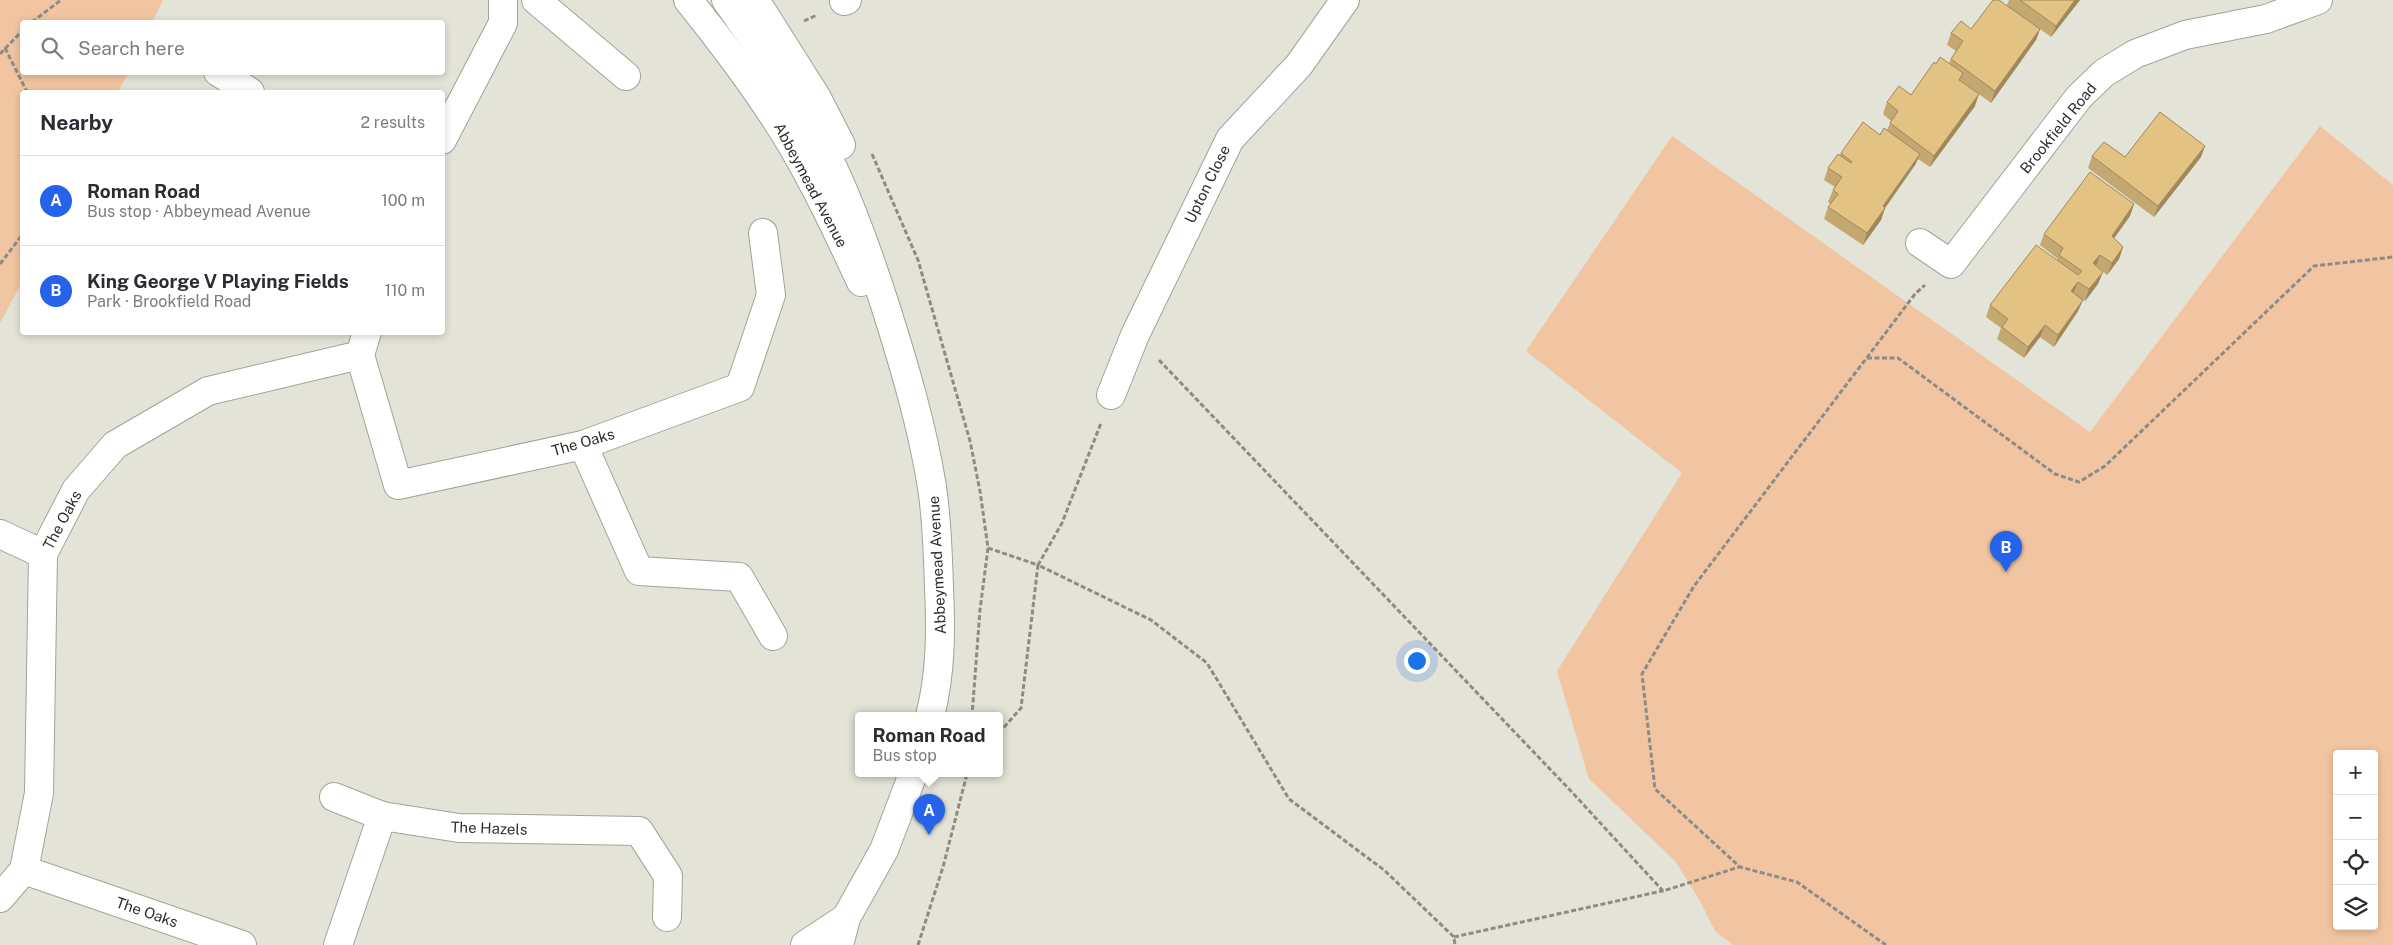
<!DOCTYPE html>
<html lang="en">
<head>
<meta charset="utf-8">
<style>
	:root { --surface:#fff; --page:#f7f7f7; --text:#2b2b33; --muted:#7c7c81; --line:#e1e1e2; --accent:#2563eb }
	body { margin:0; font-family:"Public Sans",sans-serif; background:var(--page); color:var(--text) }
	.controls { position:absolute; right:15px; bottom:15px; display:grid; overflow:hidden; border-radius:5px; box-shadow:0 2px 8px #0003 }
	.controls button { width:45px; height:45px; display:grid; place-items:center; padding:0; border:0; border-bottom:1px solid var(--line); background:var(--surface); color:var(--text); font:25px sans-serif }
	.you { position:absolute; left:1416px; top:660px; width:18px; height:18px; margin:-12px; border:4px solid #fff; border-radius:50%; background:#1a73e8; box-shadow:0 0 0 8px #1a73e833 }
	.badge { display:grid; place-items:center; width:32px; height:32px; border-radius:50%; background:var(--accent); color:#fff; font-size:16px; font-weight:700 }
	.pin { position:absolute; translate:-50% -41px; filter:drop-shadow(0 1px 2px #0008) }
	.pin::after { content:''; position:absolute; top:26px; width:18px; height:15px; background:inherit; clip-path:polygon(0 0,100% 0,50% 100%) }
	.popup { position:absolute; left:855px; top:712px; width:148px; height:65px; box-sizing:border-box; display:grid; place-content:center; border-radius:5px; background:var(--surface); filter:drop-shadow(0 1px 4px #0005); font-size:16px; white-space:nowrap; color:var(--muted) }
	.popup b { font-size:19px; color:var(--text) }
	.popup::after { content:''; position:absolute; left:50%; top:100%; margin-left:-10px; border:10px solid transparent; border-top-color:var(--surface) }
	.list { margin:0; padding:0; list-style:none }
	h2 { display:flex; justify-content:space-between; align-items:center; height:65px; margin:0; padding:0 20px; font-size:21px }
	h2 small { font-size:16px; font-weight:400; color:var(--muted) }
	.list li { display:grid; grid-template-columns:32px 1fr auto; gap:15px; align-items:center; box-sizing:border-box; height:90px; padding:0 20px; border-top:1px solid var(--line) }
	.list b { display:block; font-size:19px; white-space:nowrap }
	.list p { margin:0; font-size:16px; white-space:nowrap; color:var(--muted) }
	.list em { font-size:16px; font-style:normal; color:var(--muted) }
	.icon { flex:none; width:28px; height:28px; fill:none; stroke:currentColor; stroke-width:2; stroke-linecap:round; stroke-linejoin:round }
	.map { position:relative; flex:none; width:2393px; height:945px; overflow:hidden }
	.search { position:absolute; background:var(--surface); box-shadow:0 2px 8px #0003; left:20px; top:20px; width:425px; height:55px; display:flex; align-items:center; gap:12px; box-sizing:border-box; padding:0 18px; border-radius:5px; color:var(--muted); font-size:19px }
	.panel { position:absolute; background:var(--surface); box-shadow:0 2px 8px #0003; left:20px; top:90px; width:425px; height:245px; border-radius:5px }
	.map>svg:first-child { display:block }
</style>
</head>
<body>
<div class="map">
<svg width="2393" height="945" viewBox="0 0 2393 945">
	<rect width="100%" height="100%" fill="#e3e3d7"/>
	<g fill="#f1c5a1" fill-rule="evenodd">
		<polygon points="0,0 163,0 152,22 22,22 22,72 128,73 118,92 22,92 22,282 0,323"/>
		<path d="M 2320,126 L 2393,185 L 2393,945 L 1733,945 L 1715,931 L 1699,899 L 1675,861 L 1589,779 L 1557,671 L 1682,473 L 1526,351 L 1672,136 L 2090,432 ZM 2337,754 L 2374,754 L 2374,926 L 2337,926 Z"/>
	</g>
	<g fill="none" stroke-linecap="round" stroke-linejoin="round">
		<defs>
			<g id="minor">
				<polyline points="536,0 626,76"/>
				<polyline points="844,1 847,0"/>
				<polyline points="218,72 250,92"/>
				<polyline points="442,140 503,23 503,0"/>
				<polyline points="1920,243 1951,264 2079,97 2104,73 2135,54 2185,35 2266,19 2318,0"/>
				<polyline points="360,355 398,485 583,445 740,387 771,295 763,233"/>
				<polyline points="1111,395 1135,335 1230,139 1299,65 1345,0"/>
				<polyline points="583,445 639,571 739,577 773,636"/>
				<polyline points="0,534 43,554"/>
				<polyline points="334,797 382,816"/>
				<polyline points="0,898 24,870"/>
				<polyline points="242,945 24,870 39,793 43,554 76,490 115,445 208,391 360,355 367,332"/>
				<polyline points="338,945 382,816 459,828 639,831 668,876 667,917"/>
			</g>
			<g id="tertiary">
				<path d="M 688,0 C 725,46 760,92 790,142 C 817,187 839,235 861,282"/>
				<path d="M 726,0 C 764,54 804,108 833,168 C 854,212 870,259 885,305 C 904,365 922,425 932,487 C 937,520 938,554 939,587 C 941,631 941,673 930,716"/>
				<polyline points="755,0 817,98 841,145"/>
				<polyline points="805,945 846,918"/>
				<polyline points="839,945 846,918 884,850 913,774"/>
			</g>
		</defs>
		<use href="#minor" stroke="#a3a398" stroke-width="30"/>
		<use href="#tertiary" stroke="#a3a398" stroke-width="30"/>
		<g stroke="#8c8c84" stroke-width="3" stroke-dasharray="5 2.5" stroke-linecap="butt">
			<polyline points="804,21 817,15"/>
			<polyline points="32,22 61,0"/>
			<polyline points="5,48 27,92"/>
			<polyline points="0,54 22,31"/>
			<polyline points="872,154 918,260 970,441 980,491 988,548 980,610 972,716"/>
			<polyline points="0,264 22,235"/>
			<polyline points="1867,358 1898,358 2055,474 2079,482 2105,466 2314,266 2393,257"/>
			<polyline points="1159,360 1569,789 1663,891 1739,867"/>
			<polyline points="988,548 1038,565 1062,523 1101,423"/>
			<polyline points="999,733 1021,708 1038,565 1151,620 1207,663 1289,799 1384,870 1454,937 1455,945"/>
			<polyline points="1454,937 1662,891"/>
			<polyline points="918,945 943,867 967,774"/>
			<polyline points="1886,945 1797,882 1740,867 1655,789 1642,674 1694,586 1915,294 1925,285"/>
		</g>
		<use href="#minor" stroke="#fff" stroke-width="28"/>
		<use href="#tertiary" stroke="#fff" stroke-width="28"/>
	</g>
	<g fill="#c3a871">
		<polygon points="2009,0 2080,0 2051,37 2040,29 2036,40 1991,103 1961,81 1975,106 1930,167 1918,159 1915,165 1885,208 1881,220 1863,245 1824,219 1828,207 1831,204 1828,202 1833,190 1835,187 1824,180 1828,168 1840,155 1841,153 1887,130 1891,121 1883,114 1887,102 1911,95 1936,64 1949,63 1951,59 1956,51 1947,45 1951,33 1971,29 2007,5"/>
		<polygon points="2092,156 2125,157 2201,157 2154,217 2088,168"/>
		<polygon points="2134,204 2130,216 2114,238 2123,247 2119,259 2107,275 2100,269 2098,284 2085,301 2083,300 2078,311 2054,347 2040,337 2024,358 1997,339 2001,328 1986,317 1990,305 2057,260 2058,259 2040,245 2044,234"/>
	</g>
	<g fill="#9f885c">
		<polygon points="2075,0 2080,0 2051,37 2056,26"/>
		<polygon points="2040,29 2036,40 1991,103 1995,91"/>
		<polygon points="1979,94 1975,106 1930,167 1934,156"/>
		<polygon points="2205,146 2201,157 2154,217 2158,206"/>
		<polygon points="1920,154 1915,165 1885,208 1881,220 1863,245 1867,233 1883,206"/>
		<polygon points="2134,204 2130,216 2107,248 2112,236"/>
		<polygon points="2123,247 2119,259 2107,275 2112,263"/>
		<polygon points="2100,255 2096,266 2093,263"/>
		<polygon points="2103,272 2098,284 2085,301 2089,289"/>
		<polygon points="2078,282 2073,294 2071,291"/>
		<polygon points="2083,300 2078,311 2054,347 2058,335"/>
		<polygon points="2045,325 2040,337 2024,358 2028,347"/>
	</g>
	<g fill="#e3c383" stroke="#9f885c">
		<polygon points="1993,0 1999,0 2040,29 1995,91 1951,59 1963,41 1951,33 1961,21 1971,29"/>
		<polygon points="2020,0 2075,0 2056,26"/>
		<polygon points="1940,57 1963,73 1959,80 1979,94 1934,156 1890,123 1898,111 1887,102 1899,86 1911,95 1934,62 1936,64"/>
		<polygon points="2160,112 2205,146 2158,206 2092,156 2104,142 2125,157"/>
		<polygon points="1863,122 1880,135 1884,128 1920,154 1883,206 1885,208 1867,233 1828,207 1838,194 1833,190 1842,177 1828,168 1838,154 1851,163 1852,162 1841,153"/>
		<polygon points="2090,172 2134,204 2112,236 2123,247 2112,263 2100,255 2093,263 2103,272 2089,289 2078,282 2071,291 2083,300 2058,335 2045,325 2028,347 2002,327 2008,319 1990,305 2036,245 2078,275 2082,271 2059,255 2063,248 2044,234"/>
	</g>
	<g text-anchor="middle" dominant-baseline="central" stroke-width="4.5" stroke-linejoin="round" paint-order="stroke">
		<g font-size="15" fill="#2e2e2a" stroke="#fff">
			<text transform="translate(2058 128) rotate(-51)">Brookfield Road</text>
			<text transform="translate(1207 184) rotate(-64)">Upton Close</text>
			<text transform="translate(811 185) rotate(62)">Abbeymead Avenue</text>
			<text transform="translate(583 442) rotate(-16)">The Oaks</text>
			<text transform="translate(62 520) rotate(-62)">The Oaks</text>
			<text transform="translate(937 565) rotate(-93)">Abbeymead Avenue</text>
			<text transform="translate(489 828) rotate(2)">The Hazels</text>
			<text transform="translate(147 912) rotate(19)">The Oaks</text>
		</g>
	</g>
</svg>
<div class="controls">
<button>+</button>
<button>−</button>
<button><svg class="icon" aria-label="locate" viewBox="0 0 24 24"><circle cx="12" cy="12" r="6"/><path d="M12 2v4M12 18v4M2 12h4M18 12h4"/></svg></button>
<button><svg class="icon" aria-label="layers" viewBox="0 0 24 24"><path d="M12 4l9 5-9 5-9-5zM3 14l9 5 9-5"/></svg></button>
</div>
<div class="you"></div>
<div class="pin badge" style="left:929px;top:835px">A</div>
<div class="popup"><b>Roman Road</b>Bus stop</div>
<div class="pin badge" style="left:2006px;top:572px">B</div>
<div class="search"><svg class="icon" aria-label="search" viewBox="0 0 24 24"><circle cx="10" cy="10" r="6"/><path d="M15 15l6 6"/></svg>Search here</div>
<section class="panel">
<h2>Nearby<small>2 results</small></h2>
<ul class="list">
<li><span class="badge">A</span><div><b>Roman Road</b><p>Bus stop · Abbeymead Avenue</p></div><em>100 m</em></li>
<li><span class="badge">B</span><div><b>King George V Playing Fields</b><p>Park · Brookfield Road</p></div><em>110 m</em></li>
</ul>
</section>
</div>
</body>
</html>
